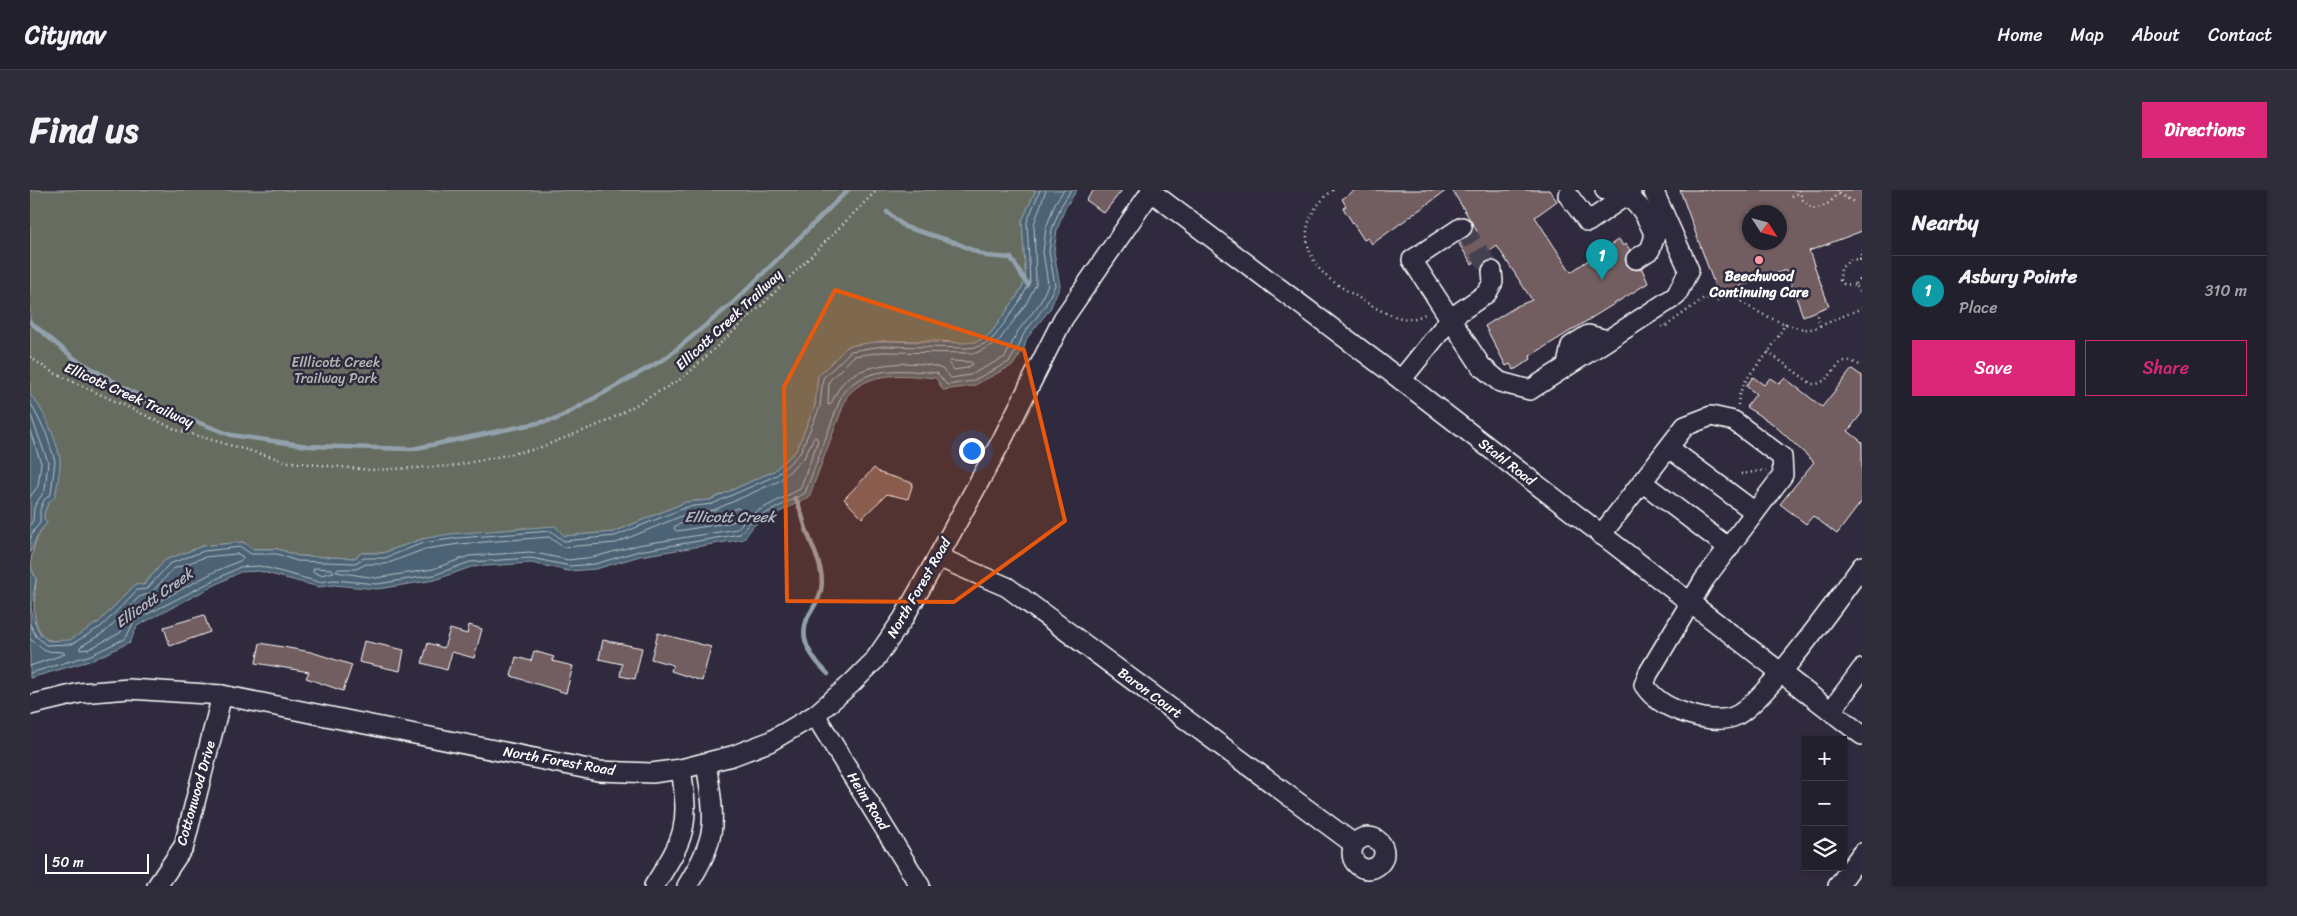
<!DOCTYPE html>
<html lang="en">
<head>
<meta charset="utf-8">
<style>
	:root { --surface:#23202e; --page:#2f2d3a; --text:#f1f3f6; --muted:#a3a3aa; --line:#403e4a; --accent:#db2777 }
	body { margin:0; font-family:Sriracha,sans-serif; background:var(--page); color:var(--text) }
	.controls { position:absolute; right:15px; bottom:15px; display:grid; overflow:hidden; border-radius:0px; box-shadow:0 1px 4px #0004 }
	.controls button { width:45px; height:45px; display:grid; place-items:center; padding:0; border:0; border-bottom:1px solid var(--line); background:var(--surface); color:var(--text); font:25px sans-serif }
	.compass { position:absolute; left:1712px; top:15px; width:45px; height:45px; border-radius:50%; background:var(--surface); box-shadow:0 1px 4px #0004; rotate:126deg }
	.scale { position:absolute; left:15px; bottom:12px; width:104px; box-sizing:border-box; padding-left:5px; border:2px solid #fff; border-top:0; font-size:14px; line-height:18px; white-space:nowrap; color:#fff; -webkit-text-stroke:4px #2f2a3d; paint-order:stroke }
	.you { position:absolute; left:941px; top:260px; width:18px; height:18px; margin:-12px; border:4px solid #fff; border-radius:50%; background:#1a73e8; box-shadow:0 0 0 8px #1a73e833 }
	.badge { display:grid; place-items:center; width:32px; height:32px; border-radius:50%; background:var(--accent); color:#fff; font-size:16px; font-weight:700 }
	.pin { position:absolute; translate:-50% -41px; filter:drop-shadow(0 1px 2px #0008) }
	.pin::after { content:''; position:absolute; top:26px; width:18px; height:15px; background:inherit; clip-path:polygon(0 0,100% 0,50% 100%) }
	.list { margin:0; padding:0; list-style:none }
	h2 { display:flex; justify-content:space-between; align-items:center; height:65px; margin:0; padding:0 20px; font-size:21px }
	h2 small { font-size:16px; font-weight:400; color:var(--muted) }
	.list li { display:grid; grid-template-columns:32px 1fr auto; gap:15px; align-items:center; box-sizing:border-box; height:70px; padding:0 20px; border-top:1px solid var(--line) }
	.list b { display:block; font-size:19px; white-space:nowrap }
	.list p { margin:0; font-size:16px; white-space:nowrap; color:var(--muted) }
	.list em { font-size:16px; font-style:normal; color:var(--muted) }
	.actions { display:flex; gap:10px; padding:15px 20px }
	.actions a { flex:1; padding:11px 0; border:1px solid var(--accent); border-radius:0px; text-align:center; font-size:18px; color:var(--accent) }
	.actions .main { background:var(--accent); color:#fff }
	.icon { flex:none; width:28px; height:28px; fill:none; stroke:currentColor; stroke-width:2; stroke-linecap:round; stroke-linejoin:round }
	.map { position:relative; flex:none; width:1832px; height:696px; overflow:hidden; border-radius:0px }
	header { display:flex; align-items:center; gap:30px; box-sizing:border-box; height:70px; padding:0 25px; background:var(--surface); border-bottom:1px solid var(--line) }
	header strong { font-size:24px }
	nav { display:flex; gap:28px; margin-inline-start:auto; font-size:18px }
	.intro { display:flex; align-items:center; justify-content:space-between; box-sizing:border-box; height:120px; padding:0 30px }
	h1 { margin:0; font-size:35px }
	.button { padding:12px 22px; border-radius:0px; background:var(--accent); color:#fff; font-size:18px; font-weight:700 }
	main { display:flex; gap:30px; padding:0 30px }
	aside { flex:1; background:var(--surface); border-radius:0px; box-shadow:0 1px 4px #0004 }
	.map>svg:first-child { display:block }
</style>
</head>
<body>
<header>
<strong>Citynav</strong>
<nav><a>Home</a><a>Map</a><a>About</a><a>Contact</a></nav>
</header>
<div class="intro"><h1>Find us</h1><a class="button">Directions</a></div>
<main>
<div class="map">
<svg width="1832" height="696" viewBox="0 0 1832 696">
	<rect width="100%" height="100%" fill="#2f2a3d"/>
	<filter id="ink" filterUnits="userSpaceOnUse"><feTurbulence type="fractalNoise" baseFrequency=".02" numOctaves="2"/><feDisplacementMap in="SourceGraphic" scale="10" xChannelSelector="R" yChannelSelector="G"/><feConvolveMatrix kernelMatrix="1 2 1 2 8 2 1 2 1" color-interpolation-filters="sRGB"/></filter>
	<g filter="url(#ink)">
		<path fill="#666d60" stroke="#b2b6b0" d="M 0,0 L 1006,0 L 992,31 L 996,90 L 986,108 L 959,146 L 942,154 L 908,151 L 853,151 L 818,156 L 788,186 L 785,216 L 766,261 L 744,281 L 680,310 L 656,312 L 584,342 L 534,346 L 494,338 L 392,349 L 353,363 L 332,363 L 325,368 L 268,366 L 248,359 L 222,359 L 213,352 L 173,356 L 136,370 L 113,395 L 106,394 L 69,432 L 62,437 L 62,453 C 53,452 21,452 16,449 C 0,434 4,412 6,392 C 7,387 3,383 1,378 C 0,363 7,344 17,333 L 14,330 L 14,322 C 21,307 27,289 29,273 C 31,259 10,214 0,205 Z"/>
		<g fill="#4b6374" stroke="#93a1ac">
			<path d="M 1006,0 L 1047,0 L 1035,18 L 1027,40 L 1024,62 L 1030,96 L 1020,119 L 997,148 L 994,158 L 983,175 L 943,196 L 913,200 L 906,188 C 874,185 840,180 817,206 L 779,307 L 724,335 L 714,349 L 610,366 L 566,379 L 539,381 L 501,373 L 441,377 L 405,390 L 347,399 L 304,395 L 289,397 L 229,381 L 210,382 L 107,436 L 100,452 L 63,470 L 0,488 L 0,376 L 6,389 L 1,417 L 3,428 L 10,444 L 18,451 L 40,450 L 69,432 L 106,394 L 114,395 L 135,370 L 173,356 L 213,352 L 222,359 L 248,359 L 268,366 L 325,368 L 331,363 L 353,363 L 392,349 L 420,344 L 525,336 L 534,346 L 584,342 L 656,312 L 680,310 L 744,281 L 766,261 L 785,216 L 788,186 L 818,156 L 853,151 L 935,153 L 946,152 L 955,148 L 961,143 L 986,108 L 996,90 L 992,31 Z"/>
			<path d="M 0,205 C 12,215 30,257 30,272 C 30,283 27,296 25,307 C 17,313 14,319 14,329 L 17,333 L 8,343 L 0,363 Z"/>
		</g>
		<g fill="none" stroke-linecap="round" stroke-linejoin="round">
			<g stroke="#b7c1c7" stroke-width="1">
				<path d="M 1016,0 L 1004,34 L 1006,94 L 996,114 L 968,152 L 946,163 L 853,162 L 824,166 L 799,191 L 798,215 L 801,214 C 806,204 809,195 818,188 C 837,173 887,169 910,178 C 915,180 917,185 921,188 L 940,185 L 975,167 L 988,141 L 1010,113 L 1018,94 L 1013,62 L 1016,38 L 1025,13 L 1034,0"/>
				<polygon points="921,171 941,172 943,174 937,178 924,180 919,174"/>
				<polyline points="0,212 16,243 25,271 21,304 14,310 10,320 10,333 4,340 0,350"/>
				<polyline points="0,223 18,272 15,300 4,317 3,331 0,335"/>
				<polyline points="0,241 11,273 8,296 0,307"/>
				<polygon points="786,247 788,251 770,299 718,326 707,339 608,355 564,367 539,370 500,362 439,366 403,379 346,388 306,382 308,379 326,379 336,374 356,374 395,359 429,354 519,347 533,357 586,353 659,323 684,320 749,291 774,268 783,249"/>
				<polygon points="708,318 711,321 703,332 647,341 644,339 645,336 661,330 685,328"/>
				<polygon points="208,364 213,367 212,370 186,381 101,426 90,443 59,459 50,460 50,457 76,441 109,407 121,403 143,379 175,367"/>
				<polygon points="285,378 302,379 304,382 291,385 283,382"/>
				<polyline points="0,434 6,446 16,455 42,454 72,436 107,400 117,399 139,374 174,361 211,357 221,364 247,364 267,371 325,373 334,368 355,368 393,353 428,348 521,341 534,351 585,346 657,317 682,314 747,285 770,263 790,217 793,188 821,161 853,156 935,158 947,157 958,152 965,146 990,111 1000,92 997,32 1010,0"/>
				<polyline points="0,449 15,461 33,462 35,464 0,476"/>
				<path d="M 0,483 L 61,465 L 96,448 L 104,431 L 210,377 L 230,376 L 289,392 L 304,390 L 347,394 L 404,385 L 440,372 L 501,368 L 540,376 L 565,374 L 609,361 L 710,344 L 721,331 L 775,303 L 812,204 C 835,175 874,180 907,183 L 917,195 L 942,191 L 979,172 L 989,156 L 993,145 L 1015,116 L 1025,95 L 1019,62 L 1022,39 L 1031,16 L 1041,0"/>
			</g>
			<g stroke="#93a1ac" stroke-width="4.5">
				<polyline points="857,22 875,37 924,52 956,66 981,68 998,95"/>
				<polyline points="0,132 45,169 126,216 201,245 278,256 382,259 527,229 636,168 704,112 818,0"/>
				<path d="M 765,308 C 772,319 773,333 778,344 C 784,362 795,380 791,400 C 790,409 782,419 778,427 C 767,450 783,469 798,484"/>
			</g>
		</g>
		<g fill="#725d60" stroke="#fff" fill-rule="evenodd">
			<polygon points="1064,0 1092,0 1074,23 1056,10"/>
			<polygon points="1325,0 1417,0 1342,54 1338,48 1334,50 1313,18 1316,16 1312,9"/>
			<polygon points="1422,0 1519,0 1527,11 1505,27 1541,82 1589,49 1593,56 1596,54 1600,60 1595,69 1597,75 1606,80 1612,79 1618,93 1500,166 1501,169 1484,180 1480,174 1476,176 1455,136 1487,116 1502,110 1467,56 1442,74 1429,54 1447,41"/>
			<path d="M 1650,0 L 1832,0 L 1832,41 L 1779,61 L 1799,116 L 1773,126 L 1756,80 L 1706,98 L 1707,101 L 1689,107 ZM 1720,22 L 1750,22 L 1750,52 L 1720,52 Z"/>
			<polygon points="1822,179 1832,186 1832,223 1818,241 1832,252 1832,311 1807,344 1783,326 1776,334 1750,314 1784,272 1743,234 1716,217 1726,204 1716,196 1723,187 1734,195 1740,188 1749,194 1755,188 1792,217"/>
			<polygon points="844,278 850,283 883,293 878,309 857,304 832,328 814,309"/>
			<polygon points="174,425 180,442 140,456 134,437"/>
			<polygon points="439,435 452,439 444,468 422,462 417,480 392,473 398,453 414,458 420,439 437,444"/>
			<polygon points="628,443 681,457 672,491 641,481 643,475 621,469"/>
			<polygon points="573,450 612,458 605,489 590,486 592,474 569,469"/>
			<polygon points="334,451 374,460 370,481 329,472"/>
			<polygon points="230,453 281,462 322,475 313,501 276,488 279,482 226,473"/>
			<polygon points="504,461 524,467 522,471 543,476 536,503 481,486 486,467 501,471"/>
		</g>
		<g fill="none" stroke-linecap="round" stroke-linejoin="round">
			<polyline stroke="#443f50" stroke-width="19" stroke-dasharray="19 9" stroke-linecap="butt" points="1432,37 1462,81"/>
			<defs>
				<g id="minor">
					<path d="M 1575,0 C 1608,8 1612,16 1625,46 L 1620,60 L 1606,69"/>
					<polyline points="1120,1 1371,190 1832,545"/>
					<polyline points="1538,5 1558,32 1601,2"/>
					<polyline points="1432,37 1382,70 1451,176 1470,192 1500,200 1646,106 1659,80 1623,0"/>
					<polyline points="1537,175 1541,156 1558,145 1577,150"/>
					<polyline points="1371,190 1421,128 1457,103 1463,92 1462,81"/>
					<polyline points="1639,258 1725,322"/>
					<polyline points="1612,292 1699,358"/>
					<path d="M 1571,345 L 1655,236 L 1681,226 L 1704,231 L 1752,267 L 1753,285 L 1674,390 L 1618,484 L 1614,495 C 1625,511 1639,518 1658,524 C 1671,528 1689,532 1703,527 C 1732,517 1810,406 1832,376"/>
					<polyline points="908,367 977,397 1324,654"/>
					<polyline points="0,515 50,503 99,499 192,505 568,581 622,583 651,579 702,566 739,552 785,525 821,494 844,471 873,429 908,367 972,250 1033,129 1122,0"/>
					<polyline points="1801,521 1832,479"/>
					<polyline points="785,525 890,696"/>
					<circle cx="1338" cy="663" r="16"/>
					<polyline points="127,696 154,656 192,505"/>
					<path d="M 624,696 C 655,647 660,637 651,579"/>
					<path d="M 657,696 C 689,645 685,631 676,573"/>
					<polyline points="1808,696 1832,663"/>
				</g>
			</defs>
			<use href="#minor" stroke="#fff" stroke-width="22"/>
			<g stroke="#fff" stroke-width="2.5" stroke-dasharray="1 4" stroke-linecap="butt">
				<path d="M 1303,0 C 1278,20 1268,45 1286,74 C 1295,89 1315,99 1329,108 C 1344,117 1361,128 1379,129 C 1385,129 1391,126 1397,123"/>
				<path d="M 1769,0 L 1773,10 L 1782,19 C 1794,17 1801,14 1807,3"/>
				<polyline points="1808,0 1807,3 1826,13"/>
				<polyline points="1762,6 1769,3"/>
				<polyline points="1830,70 1832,60"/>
				<polyline points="1824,95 1814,94 1810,90 1811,78 1821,69 1832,70"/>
				<polyline points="1830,101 1824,95 1832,86"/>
				<path d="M 1631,136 L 1636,136 L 1674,108 L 1689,111 L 1704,104 C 1712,117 1759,138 1775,139 C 1780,140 1785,138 1790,136 L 1786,122"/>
				<polyline points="1790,136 1832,118"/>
				<path d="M 1738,162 L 1782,194 C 1807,195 1803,156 1832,177"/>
				<polyline points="0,167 20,181 147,240 259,272 341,280 423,276 506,259 578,231 654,187 734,113 847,0"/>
				<path d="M 1708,215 C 1709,193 1724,180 1737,164 C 1744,154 1750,143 1756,133"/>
				<polyline points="1711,284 1736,280"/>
			</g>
			<use href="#minor" stroke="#2f2a3d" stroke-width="19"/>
		</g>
	</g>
	<path fill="#e8590c" fill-opacity="0.2" stroke="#e8590c" stroke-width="4" stroke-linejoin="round" d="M 805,100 L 994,160 L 1035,331 L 924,412 L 757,411 L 754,197 Z"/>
	<circle fill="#ff9aa2" stroke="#2f2a3d" stroke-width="2" cx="1729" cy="70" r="5"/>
	<g text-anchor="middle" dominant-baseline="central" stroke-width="5" stroke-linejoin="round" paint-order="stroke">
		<g font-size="14" font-weight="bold" fill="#fff" stroke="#2f2a3d">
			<text x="1729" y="86">Beechwood<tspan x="1729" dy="16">Continuing Care</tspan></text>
		</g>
		<g font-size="14" fill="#fff" stroke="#2f2a3d">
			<text transform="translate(699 130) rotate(-43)">Ellicott Creek Trailway</text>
			<text transform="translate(99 205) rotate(24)">Ellicott Creek Trailway</text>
			<text transform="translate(1477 272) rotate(38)">Stahl Road</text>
			<text transform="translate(889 398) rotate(-60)">North Forest Road</text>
			<text transform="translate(1120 503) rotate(36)">Baron Court</text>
			<text transform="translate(529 571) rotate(10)">North Forest Road</text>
			<text transform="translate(166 603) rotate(-74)">Cottonwood Drive</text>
			<text transform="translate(838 611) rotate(58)">Heim Road</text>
		</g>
		<g font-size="14" fill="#b2b6b0" stroke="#2f2a3d">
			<text x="306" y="172">Elllicott Creek<tspan x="306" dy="16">Trailway Park</tspan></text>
		</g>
		<g font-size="15" font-style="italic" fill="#aeb9c0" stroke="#2f2a3d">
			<text x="700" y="327">Ellicott Creek</text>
			<text transform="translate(124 408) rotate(-35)">Ellicott Creek</text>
		</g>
	</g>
</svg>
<div class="controls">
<button>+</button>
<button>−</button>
<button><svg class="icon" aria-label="layers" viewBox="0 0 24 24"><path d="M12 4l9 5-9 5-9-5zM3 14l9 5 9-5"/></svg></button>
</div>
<svg class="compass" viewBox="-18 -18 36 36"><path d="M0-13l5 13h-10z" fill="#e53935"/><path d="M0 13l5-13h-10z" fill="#a3a3aa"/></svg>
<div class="scale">50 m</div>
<div class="you"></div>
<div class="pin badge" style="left:1572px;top:90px;background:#0f9aa8">1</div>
</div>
<aside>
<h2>Nearby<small></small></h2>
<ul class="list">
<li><span class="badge" style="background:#0f9aa8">1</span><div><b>Asbury Pointe</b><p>Place</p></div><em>310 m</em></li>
</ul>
<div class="actions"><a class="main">Save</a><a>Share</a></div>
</aside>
</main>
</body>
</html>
